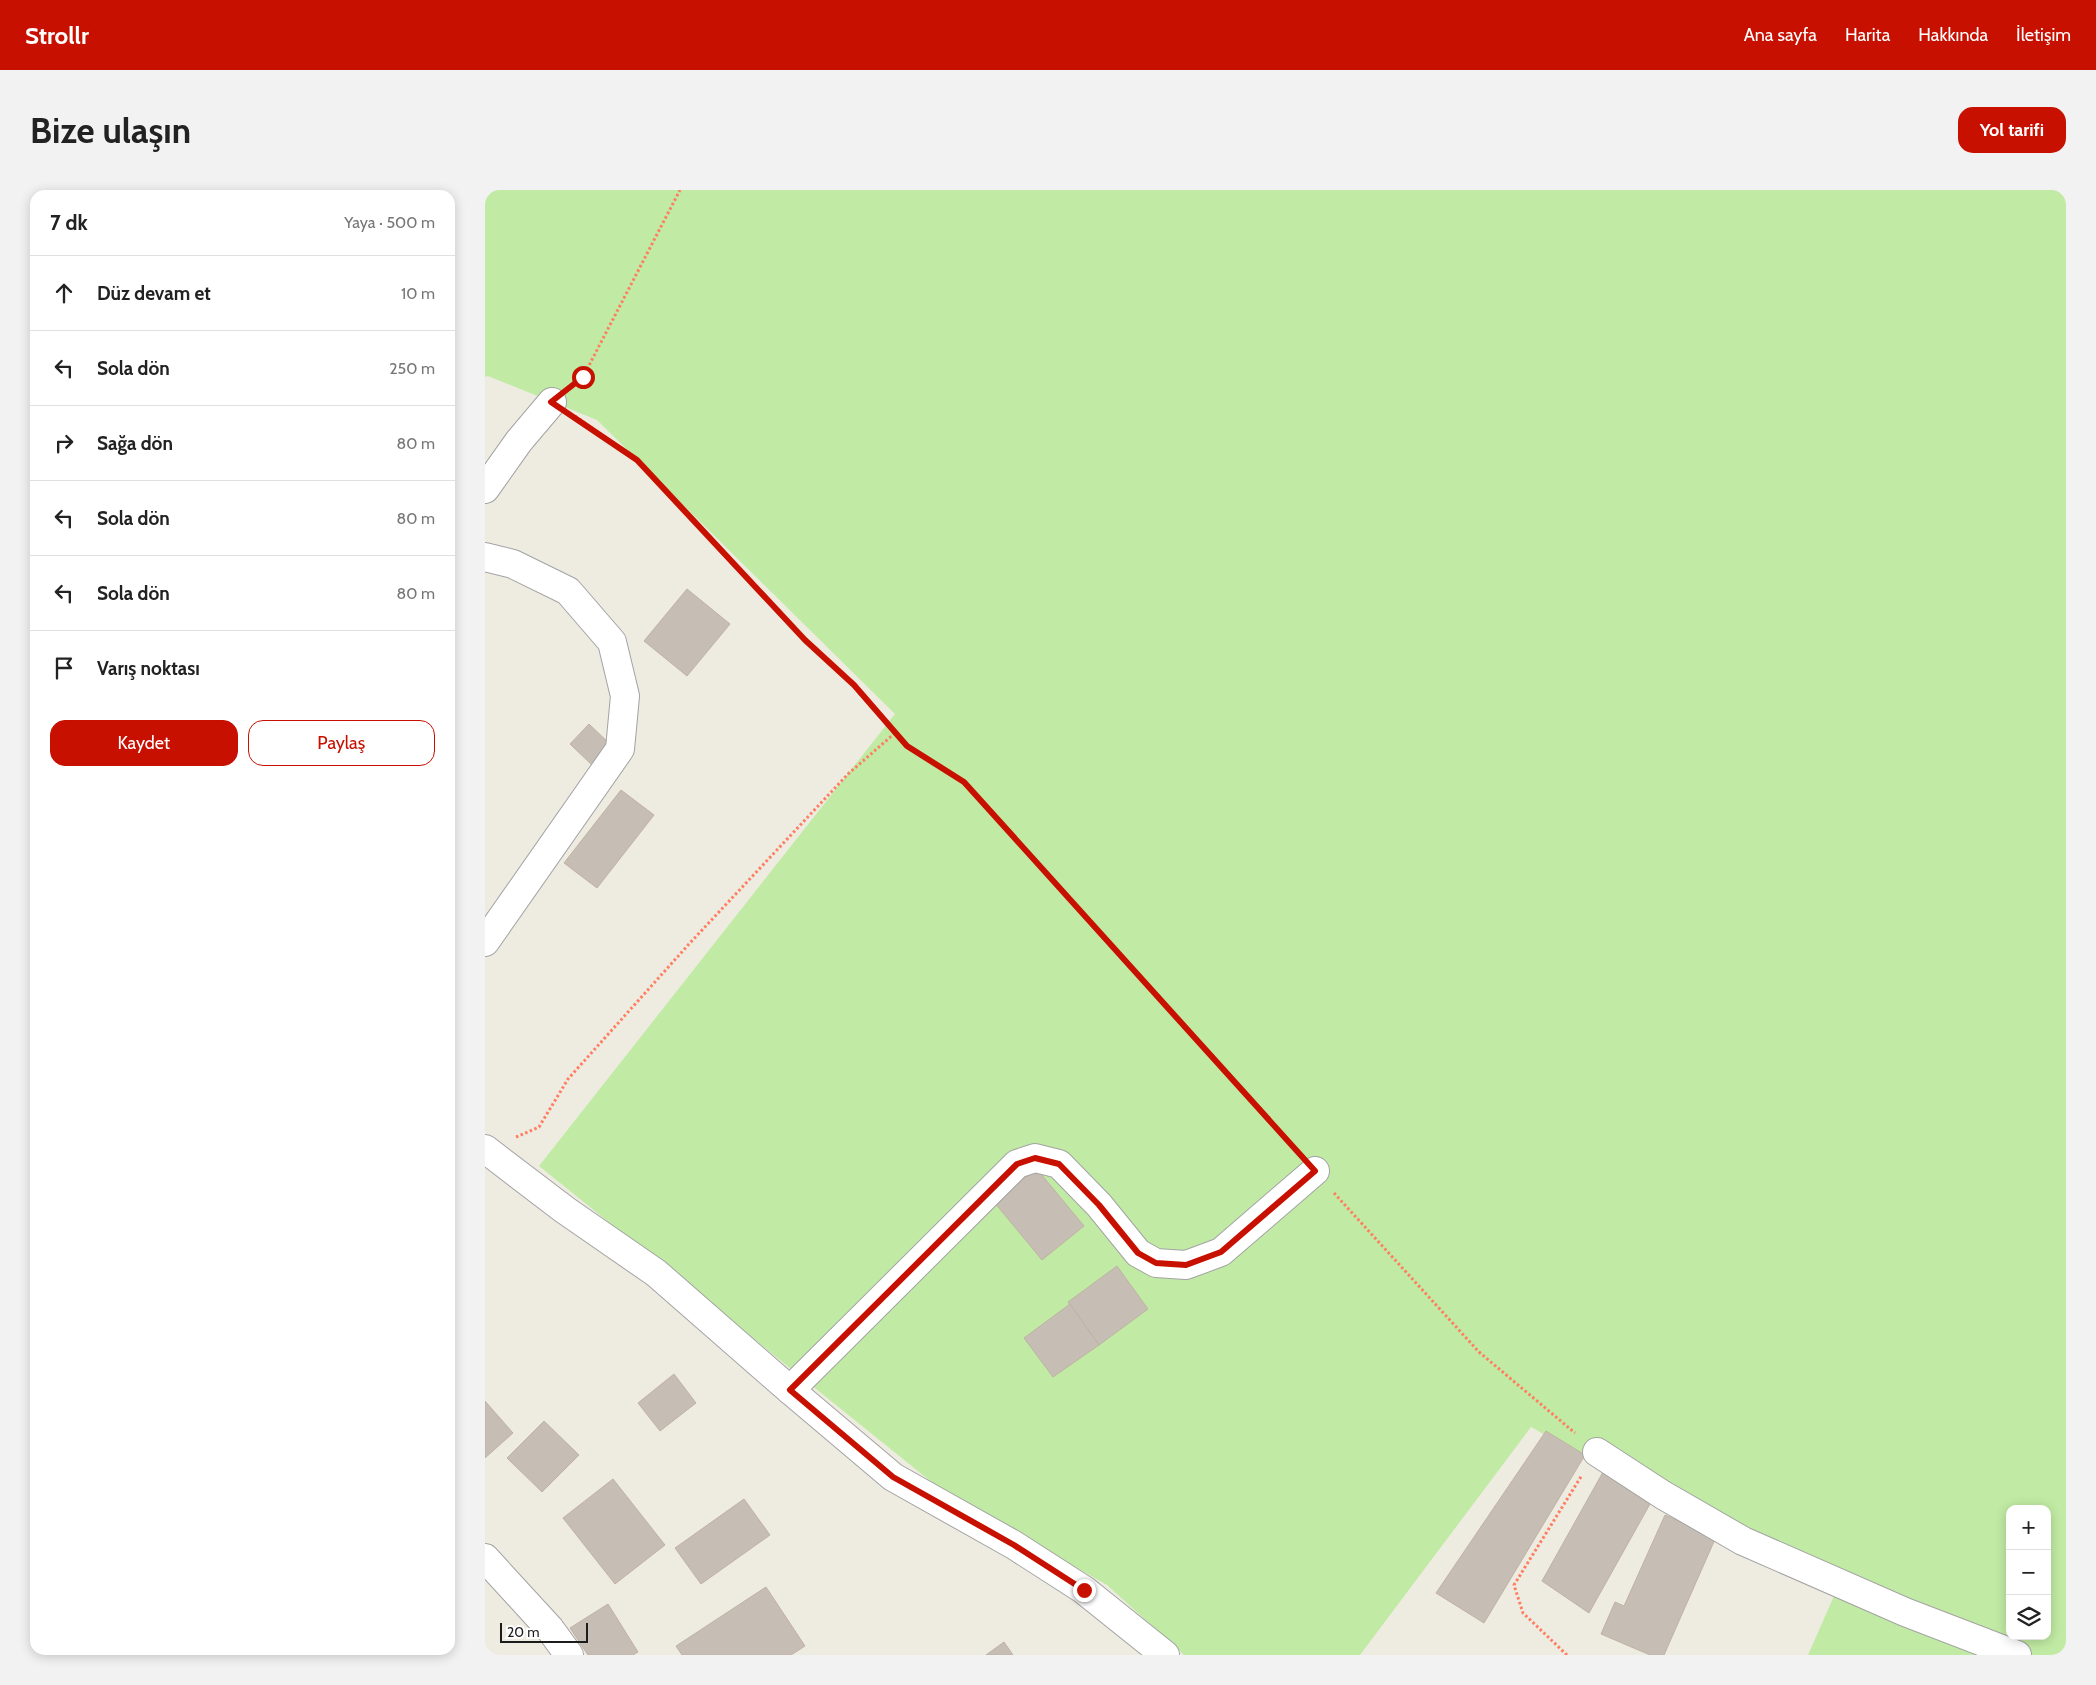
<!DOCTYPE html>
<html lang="tr">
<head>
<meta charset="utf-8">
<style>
	:root { --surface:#fff; --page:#f2f2f2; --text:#222; --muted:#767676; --line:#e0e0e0; --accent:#c81000 }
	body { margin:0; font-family:Cabin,sans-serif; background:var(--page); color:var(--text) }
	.controls { position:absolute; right:15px; bottom:15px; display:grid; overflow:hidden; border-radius:10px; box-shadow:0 2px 12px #0003 }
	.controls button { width:45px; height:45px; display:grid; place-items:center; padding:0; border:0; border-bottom:1px solid var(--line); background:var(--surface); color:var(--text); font:25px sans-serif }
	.scale { position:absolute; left:15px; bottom:12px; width:88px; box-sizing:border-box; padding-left:5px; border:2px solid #1c1c1c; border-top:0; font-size:14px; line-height:18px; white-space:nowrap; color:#1c1c1c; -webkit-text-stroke:4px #fff; paint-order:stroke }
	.stop { position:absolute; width:15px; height:15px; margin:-11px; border:4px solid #c81000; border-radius:50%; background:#fff }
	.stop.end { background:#c81000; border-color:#fff; box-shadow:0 1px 5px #0008 }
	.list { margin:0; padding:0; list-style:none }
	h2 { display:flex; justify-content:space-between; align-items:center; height:65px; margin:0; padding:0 20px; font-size:21px }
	h2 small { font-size:16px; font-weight:400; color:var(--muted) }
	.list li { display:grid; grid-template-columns:32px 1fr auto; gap:15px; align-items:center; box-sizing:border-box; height:75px; padding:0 20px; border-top:1px solid var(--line) }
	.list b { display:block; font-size:19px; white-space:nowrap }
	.list em { font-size:16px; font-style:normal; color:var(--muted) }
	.actions { display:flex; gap:10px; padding:15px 20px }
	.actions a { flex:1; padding:11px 0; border:1px solid var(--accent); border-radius:15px; text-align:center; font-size:18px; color:var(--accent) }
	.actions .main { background:var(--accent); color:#fff }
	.icon { flex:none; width:28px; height:28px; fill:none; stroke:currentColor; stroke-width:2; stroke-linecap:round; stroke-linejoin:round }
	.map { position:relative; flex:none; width:1581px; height:1465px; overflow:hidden; border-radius:15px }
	header { display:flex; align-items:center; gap:30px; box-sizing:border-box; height:70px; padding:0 25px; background:var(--accent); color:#fff }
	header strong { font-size:24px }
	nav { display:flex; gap:28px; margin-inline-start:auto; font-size:18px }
	.intro { display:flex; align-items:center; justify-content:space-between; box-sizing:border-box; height:120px; padding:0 30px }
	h1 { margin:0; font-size:35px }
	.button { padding:12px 22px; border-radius:15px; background:var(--accent); color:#fff; font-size:18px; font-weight:700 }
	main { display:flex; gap:30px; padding:0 30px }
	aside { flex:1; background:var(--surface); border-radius:15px; box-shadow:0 2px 12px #0003 }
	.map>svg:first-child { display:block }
</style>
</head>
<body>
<header>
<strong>Strollr</strong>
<nav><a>Ana sayfa</a><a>Harita</a><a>Hakkında</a><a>İletişim</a></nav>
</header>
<div class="intro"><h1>Bize ulaşın</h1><a class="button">Yol tarifi</a></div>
<main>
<aside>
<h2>7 dk<small>Yaya · 500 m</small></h2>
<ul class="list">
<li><svg class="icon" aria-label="ahead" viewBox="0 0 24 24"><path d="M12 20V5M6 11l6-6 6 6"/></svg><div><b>Düz devam et</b></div><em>10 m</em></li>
<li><svg class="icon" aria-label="left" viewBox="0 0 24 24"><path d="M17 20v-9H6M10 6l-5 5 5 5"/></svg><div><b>Sola dön</b></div><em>250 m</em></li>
<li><svg class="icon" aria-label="right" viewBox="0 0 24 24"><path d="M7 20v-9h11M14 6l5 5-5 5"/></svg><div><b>Sağa dön</b></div><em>80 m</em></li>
<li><svg class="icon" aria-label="left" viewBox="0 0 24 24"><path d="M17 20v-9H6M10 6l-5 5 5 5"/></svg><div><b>Sola dön</b></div><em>80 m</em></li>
<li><svg class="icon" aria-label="left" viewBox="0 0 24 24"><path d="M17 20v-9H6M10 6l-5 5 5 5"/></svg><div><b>Sola dön</b></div><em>80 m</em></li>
<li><svg class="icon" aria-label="arrive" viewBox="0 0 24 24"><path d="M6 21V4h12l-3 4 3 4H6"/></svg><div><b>Varış noktası</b></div></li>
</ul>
<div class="actions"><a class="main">Kaydet</a><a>Paylaş</a></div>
</aside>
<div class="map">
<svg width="1581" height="1465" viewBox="0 0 1581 1465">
	<rect width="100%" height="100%" fill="#eeebe1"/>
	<path fill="#c1eba4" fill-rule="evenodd" d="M 0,0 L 1581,0 L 1581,1465 L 1323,1465 L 1349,1406 L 1046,1237 L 875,1465 L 699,1465 L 622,1395 L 459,1302 L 54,976 L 410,524 L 112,230 L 3,186 L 0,187 ZM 1525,1319 L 1562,1319 L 1562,1446 L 1525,1446 Z"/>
	<g fill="#c6bdb4" stroke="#c0b2a3">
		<polygon points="202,399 245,434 202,486 159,451"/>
		<polygon points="104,534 126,555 107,575 85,554"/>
		<polygon points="136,600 169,625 112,698 79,673"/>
		<polygon points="551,978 599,1036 557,1070 509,1012"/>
		<polygon points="632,1076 663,1119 614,1155 583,1112"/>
		<polygon points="585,1114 614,1155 568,1187 539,1148"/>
		<polygon points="189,1184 211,1213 175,1241 153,1213"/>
		<polygon points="0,1211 28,1243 0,1268"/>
		<polygon points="59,1231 94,1265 57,1302 22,1268"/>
		<polygon points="1061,1241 1100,1265 999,1433 951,1403"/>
		<polygon points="1118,1282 1165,1314 1104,1423 1057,1391"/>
		<polygon points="128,1289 180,1355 130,1394 78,1328"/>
		<polygon points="259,1309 285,1345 216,1394 190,1358"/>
		<polygon points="1180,1325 1231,1347 1179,1465 1165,1465 1116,1444 1130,1412 1139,1416"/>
		<polygon points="281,1397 320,1456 306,1465 197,1465 191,1456"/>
		<polygon points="123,1414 153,1462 148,1465 103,1465 85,1438"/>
		<polygon points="519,1452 528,1465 501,1465"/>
	</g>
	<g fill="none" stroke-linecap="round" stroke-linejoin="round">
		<defs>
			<g id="minor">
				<polyline points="0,299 34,251 67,212"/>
				<polyline points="0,367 28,374 83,401 127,452 140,506 135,559 0,752"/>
				<polyline points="0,959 80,1020 171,1083 305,1200 408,1287 529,1355 599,1400 680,1465"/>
				<polyline points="305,1200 532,974 550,968 574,974 614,1015 653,1063 671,1073 701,1075 736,1062 830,981"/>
				<polyline points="1112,1262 1178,1305 1258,1351 1420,1422 1532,1465"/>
				<polyline points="0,1368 65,1439 84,1465"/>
			</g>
		</defs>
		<use href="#minor" stroke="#a3a3a3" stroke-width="30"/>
		<g stroke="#ff7e61" stroke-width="3" stroke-dasharray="2.5 2.5" stroke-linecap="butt">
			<polyline points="89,194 98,187 195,0"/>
			<polyline points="90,226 152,270 320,450 369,495 422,556 479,592 811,961"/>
			<polyline points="31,947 54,937 83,889 204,754 363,584 410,543"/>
			<polyline points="849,1003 994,1162 1090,1243"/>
			<polyline points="1082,1465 1038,1423 1029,1395 1097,1285"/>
		</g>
		<use href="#minor" stroke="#fff" stroke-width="28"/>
	</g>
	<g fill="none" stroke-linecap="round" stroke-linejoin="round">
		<polyline stroke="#c81000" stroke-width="6" points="98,187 66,212 152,270 320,450 369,495 422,556 479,592 830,981 736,1062 701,1075 671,1073 653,1063 614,1015 574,974 550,968 532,974 305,1200 408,1287 529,1355 599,1400"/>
	</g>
</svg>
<div class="controls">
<button>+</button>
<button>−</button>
<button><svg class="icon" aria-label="layers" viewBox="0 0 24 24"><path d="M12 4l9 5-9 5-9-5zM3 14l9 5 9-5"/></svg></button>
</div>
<div class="scale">20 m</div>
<div class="stop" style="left:98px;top:187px"></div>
<div class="stop end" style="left:599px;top:1400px"></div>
</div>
</main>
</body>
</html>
